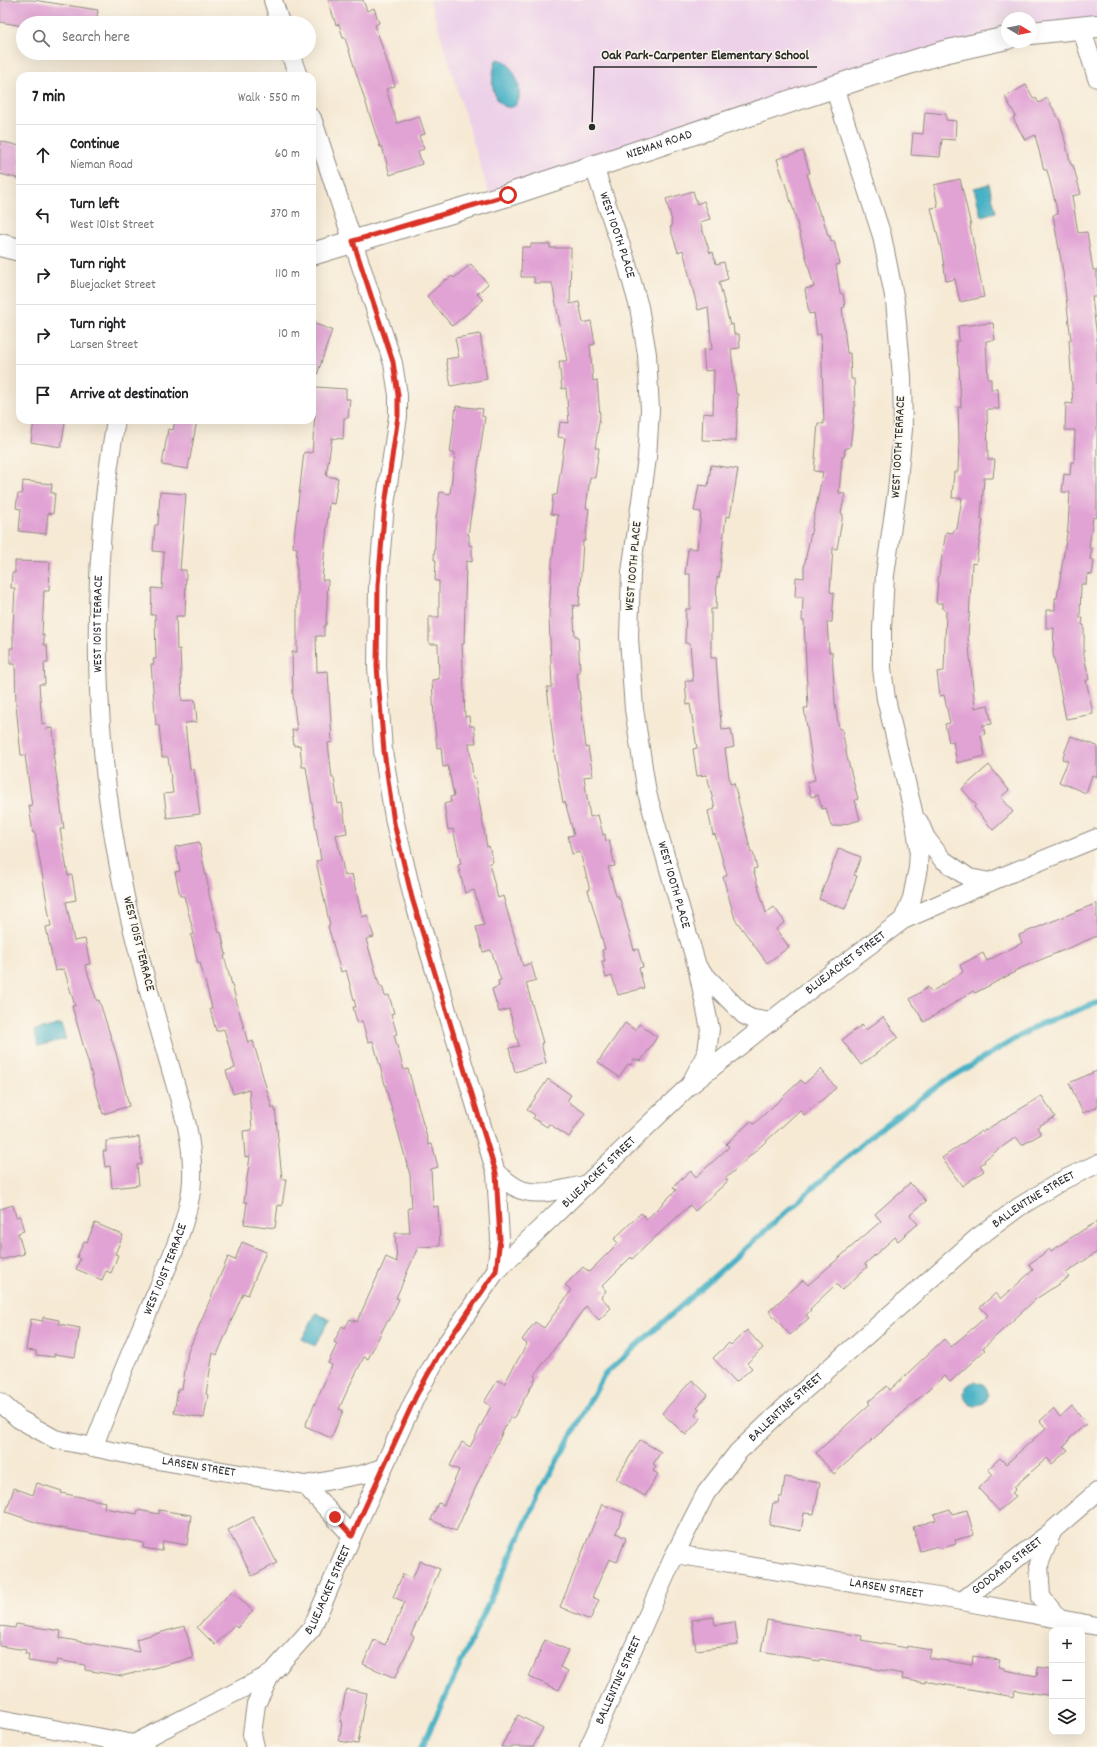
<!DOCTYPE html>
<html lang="en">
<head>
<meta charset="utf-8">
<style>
	:root { --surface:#fff; --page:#f2f2f2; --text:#202124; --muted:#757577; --line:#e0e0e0 }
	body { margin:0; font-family:Dekko,sans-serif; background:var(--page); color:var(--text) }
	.controls { position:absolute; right:12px; bottom:12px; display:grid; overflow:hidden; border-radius:8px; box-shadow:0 4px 16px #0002 }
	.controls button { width:36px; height:36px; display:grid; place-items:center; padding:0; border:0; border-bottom:1px solid var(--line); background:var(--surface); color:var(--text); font:20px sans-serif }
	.compass { position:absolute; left:1001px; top:12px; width:36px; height:36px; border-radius:50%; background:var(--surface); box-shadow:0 4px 16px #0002; rotate:100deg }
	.stop { position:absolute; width:12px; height:12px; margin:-9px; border:3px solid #d93025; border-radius:50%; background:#fff }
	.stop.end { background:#d93025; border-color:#fff; box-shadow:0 1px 4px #0008 }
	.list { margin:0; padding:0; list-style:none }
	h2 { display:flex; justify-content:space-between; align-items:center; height:52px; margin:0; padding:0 16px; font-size:17px }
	h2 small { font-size:13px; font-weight:400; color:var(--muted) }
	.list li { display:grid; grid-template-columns:26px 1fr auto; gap:12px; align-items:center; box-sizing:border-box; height:60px; padding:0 16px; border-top:1px solid var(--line) }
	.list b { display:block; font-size:15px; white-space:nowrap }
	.list p { margin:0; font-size:13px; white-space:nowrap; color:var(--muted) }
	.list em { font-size:13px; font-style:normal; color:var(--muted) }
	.icon { flex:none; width:22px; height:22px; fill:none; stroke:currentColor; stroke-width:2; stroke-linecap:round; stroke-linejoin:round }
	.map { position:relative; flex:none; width:1097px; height:1747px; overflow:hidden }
	.search { position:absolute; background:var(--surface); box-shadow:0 4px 16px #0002; left:16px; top:16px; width:300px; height:44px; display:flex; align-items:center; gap:10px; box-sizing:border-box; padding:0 14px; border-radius:22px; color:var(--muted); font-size:15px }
	.panel { position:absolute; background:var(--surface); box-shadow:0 4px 16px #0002; left:16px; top:72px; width:300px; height:352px; border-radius:12px }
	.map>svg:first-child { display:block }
</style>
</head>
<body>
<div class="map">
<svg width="1097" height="1747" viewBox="0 0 1097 1747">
	<rect width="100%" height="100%" fill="#fbf7ec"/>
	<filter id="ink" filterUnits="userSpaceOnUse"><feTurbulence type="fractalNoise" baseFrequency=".025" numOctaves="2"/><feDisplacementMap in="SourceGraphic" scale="8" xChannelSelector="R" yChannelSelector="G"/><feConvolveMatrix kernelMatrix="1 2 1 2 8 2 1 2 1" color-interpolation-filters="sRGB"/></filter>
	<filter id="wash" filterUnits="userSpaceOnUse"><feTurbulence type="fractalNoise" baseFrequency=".012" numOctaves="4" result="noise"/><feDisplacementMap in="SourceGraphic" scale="16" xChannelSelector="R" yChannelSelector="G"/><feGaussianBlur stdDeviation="0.9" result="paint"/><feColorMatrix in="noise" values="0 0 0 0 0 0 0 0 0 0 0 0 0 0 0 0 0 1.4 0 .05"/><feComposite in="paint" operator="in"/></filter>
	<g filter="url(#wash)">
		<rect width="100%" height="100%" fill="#f6ead5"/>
		<polygon fill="#edd1e9" points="430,0 1097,0 1097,26 1031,33 1031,18 1007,18 1007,38 491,200"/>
		<g fill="#46b1c5" stroke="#386e78">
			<path d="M 498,59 C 507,60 511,68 515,75 C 520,84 524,110 507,107 C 504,107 501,104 499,102 C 490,90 492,74 496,60 Z"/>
			<polygon points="989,184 996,212 981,216 974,188"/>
			<polygon points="61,1024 66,1039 38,1046 34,1031"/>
			<polygon points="316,1313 330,1320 315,1346 302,1339"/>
			<circle cx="976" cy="1394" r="12"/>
		</g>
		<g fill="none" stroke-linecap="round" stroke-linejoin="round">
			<polyline stroke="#46b1c5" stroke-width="5.5" points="422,1747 539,1494 604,1375 875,1132 945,1081 1040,1024 1097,1003"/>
		</g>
		<g id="blocks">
			<g fill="#e1a2d4">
				<polygon points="0,0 33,0 98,10 96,23 23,23 23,26 0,22"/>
				<polygon points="328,0 363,0 367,11 374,8 379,23 375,25 395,86 386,89 397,123 419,116 425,134 419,136 424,149 418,151 422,164 390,175 382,147 380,147 345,38 343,38 339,24 336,25"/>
				<polygon points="1026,85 1034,99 1036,98 1039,103 1047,98 1060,121 1071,165 1073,165 1081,194 1072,196 1078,233 1087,232 1093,270 1097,270 1097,297 1092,297 1097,339 1097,518 1093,517 1089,548 1092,548 1090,559 1094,560 1092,575 1087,574 1086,584 1081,584 1080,618 1083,618 1082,625 1084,625 1084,655 1089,680 1086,680 1093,714 1066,719 1053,654 1054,628 1046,628 1046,610 1055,610 1055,598 1057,598 1068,527 1070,492 1062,492 1064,474 1070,475 1071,462 1074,462 1075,430 1065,430 1066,403 1073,404 1069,340 1071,340 1063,272 1053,215 1058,214 1047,170 1044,170 1035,135 1025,140 1013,118 1016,116 1005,97"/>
				<polygon points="925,112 946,114 946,120 956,121 955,140 942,139 940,157 911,155 913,133 923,134"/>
				<polygon points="0,141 20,146 20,179 0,174"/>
				<polygon points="803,151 810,173 807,174 820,215 822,215 828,236 830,236 831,242 834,241 840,264 836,265 840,293 843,294 845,307 842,308 847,353 850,353 851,379 854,379 855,405 850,447 845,449 844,457 842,457 839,493 845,494 841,513 843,514 837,549 833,548 830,592 834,593 832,622 827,622 829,652 832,652 835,703 839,729 842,729 847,757 858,799 855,800 860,820 838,826 831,826 826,808 822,809 818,795 811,797 807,782 815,780 804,708 808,708 804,621 802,621 803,597 795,597 796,577 804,578 804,567 823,472 814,471 818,423 824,424 821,334 817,335 814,313 809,314 805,289 814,287 793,208 777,159"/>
				<polygon points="960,179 971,226 970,226 984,297 960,302 955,279 946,281 942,253 931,208 938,207 934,185"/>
				<polygon points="693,191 697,204 704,201 710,219 700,222 710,253 713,252 716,264 724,262 728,279 719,282 730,325 733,324 734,334 739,334 740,348 731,349 736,394 738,394 736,441 702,440 703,413 713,414 714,370 705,371 703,350 712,349 708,307 698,310 683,250 678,252 670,227 672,227 671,221 672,221 666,199"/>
				<polygon points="531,244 550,244 550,248 571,248 570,304 579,302 583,323 591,321 595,344 590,345 593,381 597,380 600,416 595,448 599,448 595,478 590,477 586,508 589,509 585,541 583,541 579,606 573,605 575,636 578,636 580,672 577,672 586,748 588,747 593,776 584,777 590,817 598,815 603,835 605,834 606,841 609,840 615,866 608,867 616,896 618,896 619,899 620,899 634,950 638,949 643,967 639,968 644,988 618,995 612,976 606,978 602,961 605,961 602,950 605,949 588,890 590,890 580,852 572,854 568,836 574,835 565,802 563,803 555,758 547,687 552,687 549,617 552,562 558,515 551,514 553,495 557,495 565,438 558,437 560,422 569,423 566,388 562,389 559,361 567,361 552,283 534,283 534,277 521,277 522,247 531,247"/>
				<polygon points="471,264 488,284 477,294 483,300 452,326 427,296 446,279 447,280 452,276 454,278"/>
				<polygon points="312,323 332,330 315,381 312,381"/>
				<polygon points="993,323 995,340 986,341 988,379 991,379 991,389 998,389 999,409 987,409 988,460 995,460 993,478 984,478 981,519 983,519 976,564 972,563 968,637 975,708 988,705 992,724 983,725 985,734 981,735 985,756 957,763 953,741 949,742 945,724 950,723 944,695 940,696 937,672 944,671 946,610 943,609 943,603 936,603 938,580 946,532 953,533 954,529 957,529 962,498 952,498 954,472 958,472 959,442 958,407 961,407 959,365 958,365 956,341 959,341 958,326"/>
				<polygon points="480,334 487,379 451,386 446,359 459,357 455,338"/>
				<polygon points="315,387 346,389 346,399 350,399 348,418 344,418 343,439 332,438 326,476 338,478 334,504 329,503 322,580 328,580 326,625 324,626 324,636 316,636 317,672 328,671 332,742 328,743 332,778 334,778 338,804 342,803 347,833 336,835 345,876 352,874 362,917 367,915 374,937 366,939 380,987 382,986 385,996 389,995 394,1013 391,1014 397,1034 394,1035 404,1070 408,1069 429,1145 432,1144 438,1167 431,1169 433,1207 438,1206 440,1246 418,1247 396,1298 399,1299 389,1321 387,1321 368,1359 364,1357 348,1389 339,1409 343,1411 331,1438 305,1426 332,1365 328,1363 337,1344 334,1342 342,1326 345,1328 350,1319 357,1322 386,1257 397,1262 395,1233 410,1233 408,1208 412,1208 410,1175 373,1041 368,1042 362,1021 357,1022 353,1007 356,1007 346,970 341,972 328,926 330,926 316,861 321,860 306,767 302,767 300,745 294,746 292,730 297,730 293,696 292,652 297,652 297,566 296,566 297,548 293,547 304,452 312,453 315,415 312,414 312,398 314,398"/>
				<polygon points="456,406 483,409 482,416 485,417 468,535 469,535 469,545 472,546 472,562 466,561 464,644 462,644 465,717 469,716 470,726 474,726 476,743 469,743 473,778 475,778 487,847 489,846 493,862 489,863 498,898 503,896 523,966 531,963 536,980 526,983 543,1043 541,1043 546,1063 515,1072 509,1048 519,1046 509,1009 499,1012 492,989 499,986 498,981 501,980 491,950 483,952 476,927 484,925 474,890 465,893 458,865 461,864 453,829 448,830 444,804 451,802 450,797 454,796 448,766 443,767 441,747 437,748 434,719 432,680 439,679 438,644 429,644 429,617 439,617 439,581 435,581 436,560 434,560 436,518 440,492 450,494 455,453 450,453"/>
				<polygon points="34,420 62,420 61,422 65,423 61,447 31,442"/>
				<polygon points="175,420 197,420 188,469 162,465 168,429 173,430"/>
				<polygon points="711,465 738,469 730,517 726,516 719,578 717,577 716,609 711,609 711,658 716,658 720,713 722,730 731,729 734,747 725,749 730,784 734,783 751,852 753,852 757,868 753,869 766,913 774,907 785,922 776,929 789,947 767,963 735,919 723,877 727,875 715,834 713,835 708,811 715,809 707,775 697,776 693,749 697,748 690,704 687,705 685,681 693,681 690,644 685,643 686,609 690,609 690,574 685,574 688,548 697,549 701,512 694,511 699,485 708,486"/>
				<polygon points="23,481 52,484 51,493 55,493 53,514 48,513 46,534 19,531 21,509 16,508 18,494 22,494"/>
				<polygon points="160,492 186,494 180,570 186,570 185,616 176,616 177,650 180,649 182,701 195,700 197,722 185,723 190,770 194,769 200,814 167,818 164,794 173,793 168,757 162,757 159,725 156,725 151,664 154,664 153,659 156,659 155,615 151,615 152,588 162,589 164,552 153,551 155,525 158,525"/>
				<polygon points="15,561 50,562 49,591 44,591 42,635 44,635 44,645 47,645 48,663 44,663 45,684 39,684 42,724 45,723 46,729 53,728 55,753 53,753 64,829 60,829 68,876 72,875 76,900 66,902 74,941 85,939 90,964 85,965 97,1001 99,1000 116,1053 129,1106 103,1114 72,1006 75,1006 64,969 55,971 46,927 51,926 35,833 33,833 29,805 32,806 25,755 21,755 16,705 15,664 10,664 10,648 13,648 13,626 15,588 11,588 12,573 15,573"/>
				<polygon points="1071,736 1097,746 1097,777 1092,775 1086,793 1059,782 1068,761 1062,759"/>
				<polygon points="989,765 1009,790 1001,797 1013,812 993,830 974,807 976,805 962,789"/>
				<polygon points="199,842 209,891 208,891 219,933 221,932 226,955 224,956 248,1043 253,1041 272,1108 275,1108 282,1179 286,1179 282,1206 278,1205 275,1228 244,1224 247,1202 244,1202 250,1156 245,1157 243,1131 252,1130 249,1089 233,1094 226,1071 235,1068 224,1029 216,1031 210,1009 212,1008 200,962 198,963 191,935 194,934 184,896 180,896 175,872 180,871 175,847"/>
				<polygon points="839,848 861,857 854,875 857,876 845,909 819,899"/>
				<polygon points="1097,903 1097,936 1014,971 1015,972 975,993 973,991 924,1022 910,999 928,987 931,992 963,972 960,965 983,953 987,961 1022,943 1019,935"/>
				<polygon points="883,1017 898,1037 861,1065 842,1040 862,1025 866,1030"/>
				<polygon points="625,1023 635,1030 639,1024 657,1037 641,1061 634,1059 631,1065 628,1064 619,1077 598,1062"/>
				<polygon points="821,1069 836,1088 804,1115 800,1110 725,1179 728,1181 695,1211 690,1205 632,1259 631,1257 602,1286 606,1291 601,1297 611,1308 599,1320 586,1306 534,1376 536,1378 513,1419 510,1417 479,1480 456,1531 431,1520 438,1503 444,1505 459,1470 450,1466 462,1442 470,1447 491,1406 484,1402 498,1380 504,1384 527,1344 522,1340 535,1322 544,1328 571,1291 565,1285 583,1267 589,1272 618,1243 614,1239 641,1213 647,1219 676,1190 673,1187 691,1171 696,1177 729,1147 726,1144 751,1121 754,1124 801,1080 804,1084"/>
				<polygon points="1097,1071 1097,1107 1083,1113 1069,1083"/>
				<polygon points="548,1079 571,1095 567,1101 585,1113 569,1137 549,1124 547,1127 533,1118 535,1115 527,1110"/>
				<polygon points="1042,1096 1055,1117 1037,1127 1041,1134 1022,1145 1016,1137 984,1160 985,1162 980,1165 984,1171 962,1186 942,1158 981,1131 982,1132"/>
				<polygon points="139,1137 142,1164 137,1165 139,1185 112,1188 110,1166 105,1167 103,1151 106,1151 106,1141"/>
				<polygon points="910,1183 926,1201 910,1215 918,1224 898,1241 895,1237 865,1264 867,1267 842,1290 836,1284 810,1309 811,1310 806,1315 809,1318 790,1335 769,1311 803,1280 808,1285 881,1221 875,1214"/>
				<polygon points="13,1205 16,1217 20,1216 24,1231 18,1233 24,1254 0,1260 0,1209"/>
				<polygon points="1097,1222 1097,1252 1066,1273 1069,1277 1036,1299 983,1348 985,1350 950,1382 944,1376 834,1474 816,1453 870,1404 868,1402 887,1386 890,1390 944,1339 951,1347 988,1315 980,1307 996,1293 1001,1299 1033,1270 1029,1264 1050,1249 1051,1251 1083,1230"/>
				<polygon points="95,1223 123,1235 115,1254 118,1255 111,1273 106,1271 102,1280 76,1269 80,1259 77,1257 84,1241 87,1242"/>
				<polygon points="242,1242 266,1252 248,1295 243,1293 217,1355 213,1353 206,1394 208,1395 204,1418 174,1413 178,1389 182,1389 188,1352 228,1257 235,1260"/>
				<polygon points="43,1317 59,1320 59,1324 80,1328 75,1357 54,1354 54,1357 36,1355 36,1351 26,1350 31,1319 43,1321"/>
				<polygon points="747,1330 763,1348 747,1363 752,1368 736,1382 713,1358 729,1343 731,1345"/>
				<polygon points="692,1380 708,1395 697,1407 699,1409 695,1414 700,1419 686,1435 662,1413"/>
				<polygon points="1072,1406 1087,1423 1068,1440 1069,1442 1064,1446 1068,1450 1052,1464 1047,1458 1014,1487 1016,1489 1012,1493 1016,1496 999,1511 978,1488 993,1475 988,1469 1000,1458 1006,1464 1046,1428 1040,1421 1053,1409 1060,1417"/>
				<polygon points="640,1440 661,1452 653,1464 656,1466 653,1471 658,1474 645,1496 616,1479"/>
				<polygon points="785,1477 820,1483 814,1514 804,1513 801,1531 769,1525 773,1503 778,1503 779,1497 782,1497"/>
				<polygon points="37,1483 62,1491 61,1493 105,1502 104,1508 137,1514 138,1510 159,1514 159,1510 191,1515 187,1545 163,1541 162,1551 143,1548 144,1543 44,1525 6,1512 14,1488 33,1495"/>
				<polygon points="602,1504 624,1513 616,1533 626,1538 617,1562 609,1559 592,1597 599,1600 590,1620 560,1607"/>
				<polygon points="950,1509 952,1514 967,1510 974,1535 955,1540 956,1544 939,1549 938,1546 920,1551 913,1527 936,1520 934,1514"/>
				<polygon points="253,1517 277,1563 252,1576 228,1530"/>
				<polygon points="420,1561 440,1569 411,1635 414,1637 395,1678 363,1664 374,1640 385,1645 405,1602 393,1597 403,1574 412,1579"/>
				<polygon points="232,1591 253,1611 237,1628 234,1625 215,1645 197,1627"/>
				<polygon points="714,1617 715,1625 735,1622 738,1645 696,1650 692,1620"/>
				<polygon points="767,1620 862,1636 861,1640 907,1648 907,1646 931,1650 929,1658 972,1665 973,1656 1000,1660 998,1667 1004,1668 1004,1670 1037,1676 1038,1667 1052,1669 1052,1696 1015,1690 1014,1697 925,1681 925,1683 902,1679 903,1674 820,1659 819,1661 761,1651"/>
				<polygon points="16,1624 61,1631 60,1638 139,1652 136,1639 185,1626 193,1658 122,1676 85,1670 85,1665 57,1660 56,1665 28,1661 29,1654 25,1654 26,1650 0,1646 0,1626 15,1628"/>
				<polygon points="545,1640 568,1650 560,1667 568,1671 559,1690 529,1677"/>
				<polygon points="346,1689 367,1693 358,1744 339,1741 342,1722 340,1722"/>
				<polygon points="518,1715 543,1728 533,1747 501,1747"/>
			</g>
		</g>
	</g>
	<g filter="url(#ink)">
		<use href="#blocks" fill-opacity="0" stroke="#908a80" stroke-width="1"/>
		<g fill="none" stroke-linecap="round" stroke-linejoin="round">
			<defs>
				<g id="street">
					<polyline points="273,0 280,23"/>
					<polyline points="1081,27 1097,78"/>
					<polyline points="290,53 298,76"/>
					<polyline points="834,87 882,236 895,301 902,376 903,429 897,491 885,575 882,629 882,668 886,699 913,811 919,848 918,868 912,898 903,920"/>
					<polyline points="312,118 393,363 398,395 398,416 385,505 378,585 377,667 383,751 395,823 413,898 496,1173 500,1239 496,1271"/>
					<path id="s1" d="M 594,167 L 626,261 L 639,307 L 647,354 L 650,410 L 647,458 L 631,572 L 629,638 L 634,709 L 647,793 L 697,966 L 710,1029 L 707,1052 L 692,1081"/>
					<polyline points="919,822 926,838 942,859 969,878 990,882"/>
					<polyline points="697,967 744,1015 752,1019 771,1022"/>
					<path d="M 496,1173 C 505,1179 514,1189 525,1191 C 544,1196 567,1188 585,1185"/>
					<path id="s2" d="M 0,1402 L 19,1419 L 55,1439 L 140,1457 L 305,1485 L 364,1474 L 382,1468"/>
					<path id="s3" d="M 93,1448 C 111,1401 129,1355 149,1310 C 164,1274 181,1239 189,1202 C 195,1177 192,1151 187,1126 C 166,1050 142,974 125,897 C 92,742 89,575 116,420"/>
					<polyline points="305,1485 352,1536"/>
					<polyline points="1052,1532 1039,1564 1041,1597 1059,1619"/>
					<path id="s4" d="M 675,1554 L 962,1601 L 1097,1626"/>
					<path id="s5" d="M 962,1601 L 1052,1531 L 1097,1492"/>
					<polyline points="0,1719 145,1746"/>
					<polyline points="134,1744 271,1674"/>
					<path id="s6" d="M 255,1747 L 252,1734 L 256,1704 L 271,1674 L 312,1628 L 352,1536 L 416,1396 L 438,1356 L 496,1271 L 688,1087 L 816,985 L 903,920 L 1006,875 L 1097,838"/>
					<path id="s7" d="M 589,1747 L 675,1554 L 706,1493 L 738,1452 L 784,1408 L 977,1238 L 1019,1207 L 1063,1180 L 1097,1164"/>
				</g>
				<g id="secondary">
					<polyline points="1031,33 1097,26"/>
					<polyline points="0,245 20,250"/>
					<path id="s8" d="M 312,254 L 508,195 L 870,75 L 944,52 L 1007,38"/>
				</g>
			</defs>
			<use href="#street" stroke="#908a80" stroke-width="20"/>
			<use href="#secondary" stroke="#908a80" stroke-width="24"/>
			<use href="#street" stroke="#fff" stroke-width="18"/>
			<use href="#secondary" stroke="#fff" stroke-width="22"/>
		</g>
	</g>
	<g fill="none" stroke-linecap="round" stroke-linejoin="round" filter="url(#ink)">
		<polyline stroke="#d93025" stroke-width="5" points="335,1517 352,1536 416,1396 438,1356 496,1271 500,1239 496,1173 412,898 394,823 384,751 377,667 378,585 385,505 398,416 398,395 393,362 353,241 508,195"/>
	</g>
	<g text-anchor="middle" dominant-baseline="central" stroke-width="3" stroke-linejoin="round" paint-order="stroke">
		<g font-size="13" fill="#2b2b2b" stroke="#fbf7ec">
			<text stroke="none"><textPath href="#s8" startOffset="364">NIEMAN ROAD</textPath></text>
			<text stroke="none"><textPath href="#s1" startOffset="72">WEST 100TH PLACE</textPath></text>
			<text transform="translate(899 447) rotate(-87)">WEST 100TH TERRACE</text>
			<text transform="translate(634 566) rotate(-85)">WEST 100TH PLACE</text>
			<text stroke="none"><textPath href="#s3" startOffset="853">WEST 101ST TERRACE</textPath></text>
			<text stroke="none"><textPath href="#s1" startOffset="732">WEST 100TH PLACE</textPath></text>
			<text transform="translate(138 944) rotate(76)">WEST 101ST TERRACE</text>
			<text stroke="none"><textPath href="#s6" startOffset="1008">BLUEJACKET STREET</textPath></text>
			<text stroke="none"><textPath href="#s6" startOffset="684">BLUEJACKET STREET</textPath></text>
			<text stroke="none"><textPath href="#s7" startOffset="721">BALLENTINE STREET</textPath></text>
			<text stroke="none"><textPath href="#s3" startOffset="193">WEST 101ST TERRACE</textPath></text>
			<text stroke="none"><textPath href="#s7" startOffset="397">BALLENTINE STREET</textPath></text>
			<text stroke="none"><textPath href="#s2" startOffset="213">LARSEN STREET</textPath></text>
			<text stroke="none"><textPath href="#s5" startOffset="57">GODDARD STREET</textPath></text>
			<text stroke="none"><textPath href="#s6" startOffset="180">BLUEJACKET STREET</textPath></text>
			<text stroke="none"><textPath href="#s4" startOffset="214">LARSEN STREET</textPath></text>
			<text stroke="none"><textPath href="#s7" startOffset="73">BALLENTINE STREET</textPath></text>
		</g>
	</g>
	<path fill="none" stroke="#2b2b2b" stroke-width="1.5" d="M592 127L594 67H817"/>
	<circle fill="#2b2b2b" stroke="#fbf7ec" stroke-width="1.5" cx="592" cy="127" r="4"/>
	<g font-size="14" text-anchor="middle" font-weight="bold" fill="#2b2b2b" stroke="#fbf7ec" stroke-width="3" stroke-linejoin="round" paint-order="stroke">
		<text x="705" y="59">Oak Park-Carpenter Elementary School</text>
	</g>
</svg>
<div class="controls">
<button>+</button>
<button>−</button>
<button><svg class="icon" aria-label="layers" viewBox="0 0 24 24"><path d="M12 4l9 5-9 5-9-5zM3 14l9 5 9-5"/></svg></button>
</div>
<svg class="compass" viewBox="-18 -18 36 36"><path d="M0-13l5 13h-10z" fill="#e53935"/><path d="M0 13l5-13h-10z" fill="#757577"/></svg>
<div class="stop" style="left:508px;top:195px"></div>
<div class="stop end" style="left:335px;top:1517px"></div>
<div class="search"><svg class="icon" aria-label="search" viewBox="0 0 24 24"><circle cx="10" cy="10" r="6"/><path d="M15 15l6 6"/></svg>Search here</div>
<section class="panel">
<h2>7 min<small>Walk · 550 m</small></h2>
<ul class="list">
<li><svg class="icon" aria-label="ahead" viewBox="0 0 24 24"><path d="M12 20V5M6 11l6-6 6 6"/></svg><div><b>Continue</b><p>Nieman Road</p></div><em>60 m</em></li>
<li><svg class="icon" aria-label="left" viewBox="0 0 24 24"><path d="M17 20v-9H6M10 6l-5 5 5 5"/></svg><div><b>Turn left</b><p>West 101st Street</p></div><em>370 m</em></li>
<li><svg class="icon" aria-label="right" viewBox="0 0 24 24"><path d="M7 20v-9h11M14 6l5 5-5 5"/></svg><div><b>Turn right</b><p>Bluejacket Street</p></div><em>110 m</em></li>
<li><svg class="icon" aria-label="right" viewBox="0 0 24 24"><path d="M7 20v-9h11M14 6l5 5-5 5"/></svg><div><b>Turn right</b><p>Larsen Street</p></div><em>10 m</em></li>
<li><svg class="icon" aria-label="arrive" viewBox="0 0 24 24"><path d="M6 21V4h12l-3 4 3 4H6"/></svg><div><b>Arrive at destination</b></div></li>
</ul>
</section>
</div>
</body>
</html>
